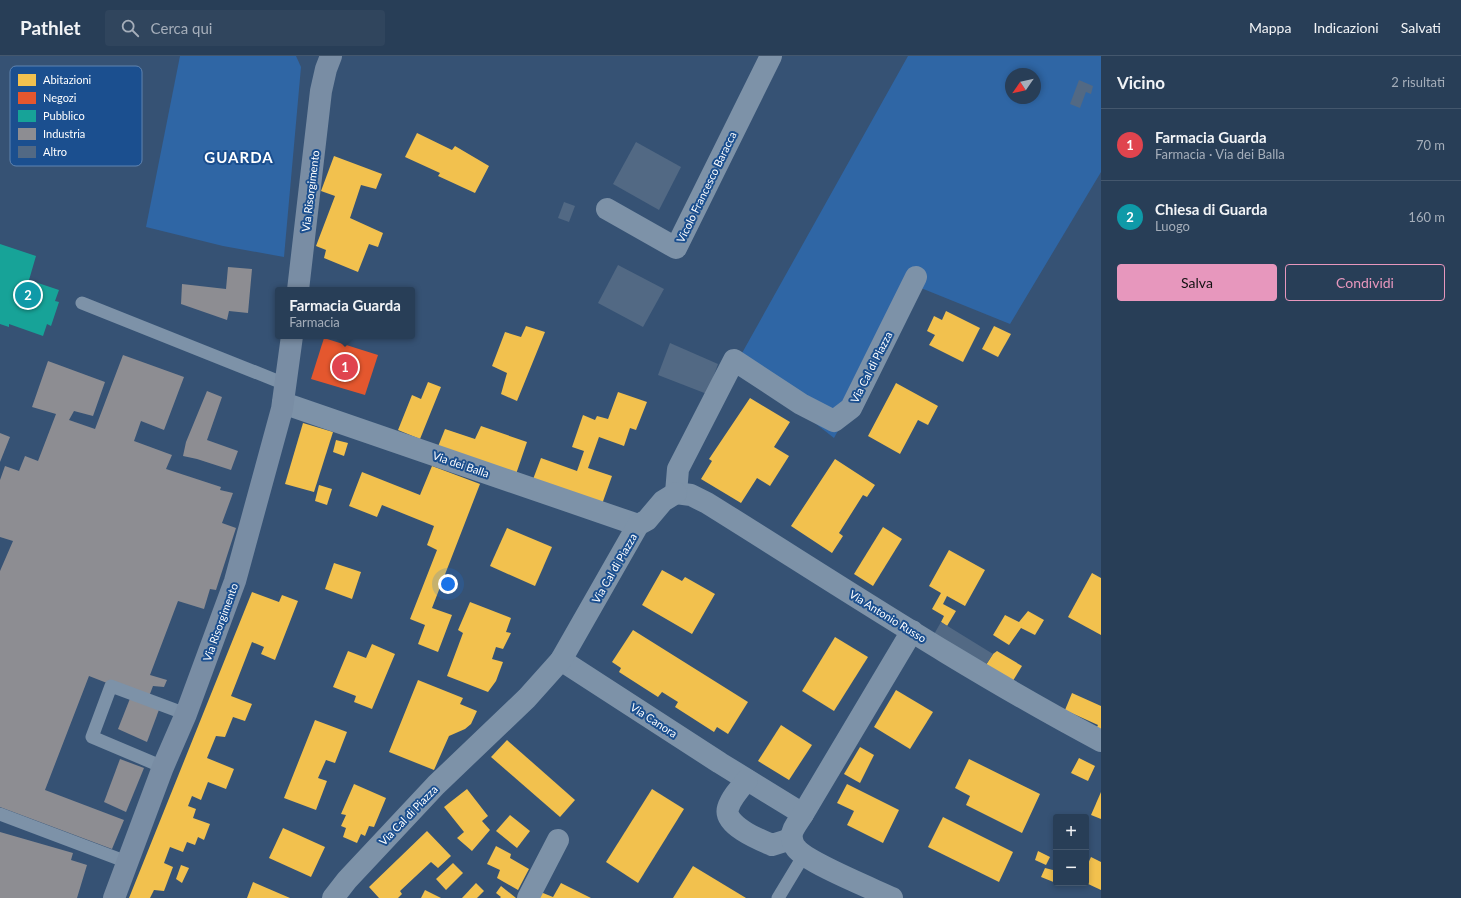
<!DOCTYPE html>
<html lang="it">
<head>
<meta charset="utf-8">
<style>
	:root { --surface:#283e57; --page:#30455d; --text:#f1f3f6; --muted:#a5aeba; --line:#44576d; --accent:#e797bd }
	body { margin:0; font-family:Lato,sans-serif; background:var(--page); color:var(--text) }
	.controls { position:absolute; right:12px; bottom:12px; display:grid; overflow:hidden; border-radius:4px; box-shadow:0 2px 6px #0003 }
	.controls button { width:36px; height:36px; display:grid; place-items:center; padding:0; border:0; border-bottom:1px solid var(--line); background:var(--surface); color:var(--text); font:20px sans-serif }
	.compass { position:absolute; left:1005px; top:12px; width:36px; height:36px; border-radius:50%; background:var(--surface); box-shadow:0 2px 6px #0003; rotate:236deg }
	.you { position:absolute; left:448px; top:528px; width:14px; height:14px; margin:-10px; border:3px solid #fff; border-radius:50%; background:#1a73e8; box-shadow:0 0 0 6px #1a73e833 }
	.badge { display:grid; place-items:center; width:26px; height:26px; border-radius:50%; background:var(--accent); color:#fff; font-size:13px; font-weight:700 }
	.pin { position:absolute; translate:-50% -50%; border:2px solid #fff; box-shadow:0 1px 4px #0006 }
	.popup { position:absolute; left:275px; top:231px; width:140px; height:52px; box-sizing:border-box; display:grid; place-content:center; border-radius:4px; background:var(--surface); filter:drop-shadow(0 1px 3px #0005); font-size:13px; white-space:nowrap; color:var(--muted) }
	.popup b { font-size:15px; color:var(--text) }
	.popup::after { content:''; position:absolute; left:50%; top:100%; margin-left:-8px; border:8px solid transparent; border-top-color:var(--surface) }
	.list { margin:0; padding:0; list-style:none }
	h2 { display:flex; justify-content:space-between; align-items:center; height:52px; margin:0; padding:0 16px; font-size:17px }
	h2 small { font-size:13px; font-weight:400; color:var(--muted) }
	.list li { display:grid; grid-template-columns:26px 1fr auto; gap:12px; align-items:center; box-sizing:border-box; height:72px; padding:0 16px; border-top:1px solid var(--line) }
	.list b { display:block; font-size:15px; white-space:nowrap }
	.list p { margin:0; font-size:13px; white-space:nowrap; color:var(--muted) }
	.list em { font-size:13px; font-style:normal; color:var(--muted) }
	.actions { display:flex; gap:8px; padding:12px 16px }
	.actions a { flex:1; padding:9px 0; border:1px solid var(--accent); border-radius:4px; text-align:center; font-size:14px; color:var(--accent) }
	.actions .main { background:var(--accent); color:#111 }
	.icon { flex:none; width:22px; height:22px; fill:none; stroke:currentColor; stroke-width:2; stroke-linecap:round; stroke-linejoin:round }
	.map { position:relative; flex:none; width:1101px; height:842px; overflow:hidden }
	header { display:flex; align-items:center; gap:24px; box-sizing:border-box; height:56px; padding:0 20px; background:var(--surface); border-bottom:1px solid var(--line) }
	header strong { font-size:19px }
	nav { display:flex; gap:22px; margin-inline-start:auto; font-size:14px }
	.search { width:280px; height:36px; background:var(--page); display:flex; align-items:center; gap:10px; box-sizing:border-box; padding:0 14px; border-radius:4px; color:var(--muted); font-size:15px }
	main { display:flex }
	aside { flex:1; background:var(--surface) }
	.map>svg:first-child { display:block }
</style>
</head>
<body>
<header>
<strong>Pathlet</strong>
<div class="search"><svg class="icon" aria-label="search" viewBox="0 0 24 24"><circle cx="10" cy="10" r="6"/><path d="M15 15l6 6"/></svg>Cerca qui</div>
<nav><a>Mappa</a><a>Indicazioni</a><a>Salvati</a></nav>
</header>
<main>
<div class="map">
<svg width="1101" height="842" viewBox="0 0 1101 842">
	<rect width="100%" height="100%" fill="#365274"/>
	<g fill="#2f66a5" fill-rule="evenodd">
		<polygon points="180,0 296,0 301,11 284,201 223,190 146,171"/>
		<path d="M 908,0 L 1101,0 L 1101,116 L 1010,268 L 916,230 L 834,382 L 737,306 ZM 1011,18 L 1035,18 L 1035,42 L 1011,42 Z"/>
	</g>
	<g fill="#f2c14e">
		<polygon points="417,77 452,94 455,90 489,110 475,137 438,120 440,117 405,101"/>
		<polygon points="334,100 382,118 376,133 361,129 350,162 383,177 378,191 369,188 358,216 324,202 326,194 316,190 335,140 321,135"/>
		<polygon points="946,255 980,272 963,306 929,289 935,279 927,275 934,260 942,264"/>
		<polygon points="526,270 545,276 517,345 501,338 507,317 492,310 505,276 521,281"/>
		<polygon points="994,270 1011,278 998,301 982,293"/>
		<polygon points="428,326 441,331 420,383 398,374 412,339 421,343"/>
		<polygon points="896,327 938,350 928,369 918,364 900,398 868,380"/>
		<polygon points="618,336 647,346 636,374 630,372 624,390 599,381 588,412 612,420 601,451 532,426 541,402 577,415 584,395 572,391 583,359 595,364 597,360 608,363"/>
		<polygon points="750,342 790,366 774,391 789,400 770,430 757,422 741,447 701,423 712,405 709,403"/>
		<polygon points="303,367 333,376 314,436 285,428"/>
		<polygon points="481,370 527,386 515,421 437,393 445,373 475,383"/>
		<polygon points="336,384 348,387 344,400 333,396"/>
		<polygon points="835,403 875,429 867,441 863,439 839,477 843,480 832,497 791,470"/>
		<polygon points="432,410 480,428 432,552 452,559 438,596 418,588 425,569 410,563 437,494 427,489 434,470 382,449 377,461 349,450 362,416 420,439"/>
		<polygon points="319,429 332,433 327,449 315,445"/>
		<polygon points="883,471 902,483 873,530 854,518"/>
		<polygon points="507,472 552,491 535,530 490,510"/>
		<polygon points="949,494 985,514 965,550 947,540 943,548 956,555 947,570 941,566 944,560 932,553 941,537 929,530"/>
		<polygon points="334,507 361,516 352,543 325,533"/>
		<polygon points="662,514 682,525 685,521 715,538 692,578 642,549"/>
		<polygon points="1092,517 1101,522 1101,579 1068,561"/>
		<polygon points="252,536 279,546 282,539 298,545 275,604 261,598 264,591 252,586 231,640 252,648 245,665 233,661 225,681 216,680 207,702 234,713 226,733 208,726 201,744 192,740 188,750 196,753 193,762 210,768 204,784 198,781 195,789 187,786 183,796 170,791 164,807 173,811 164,835 154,834 150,842 129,842"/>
		<polygon points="470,546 511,562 506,576 511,577 503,593 496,591 492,603 503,606 496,625 488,636 447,620 463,577 458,574"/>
		<polygon points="1028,555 1044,564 1035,579 1021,572 1009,589 993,579 1005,559 1019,566"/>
		<polygon points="633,574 748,646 728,678 717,671 714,676 675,651 678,646 662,636 658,641 619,616 621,612 612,606"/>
		<polygon points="835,581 868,601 834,655 802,635"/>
		<polygon points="372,588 395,598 372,653 354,646 356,640 333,631 348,595 366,602"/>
		<polygon points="997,595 1022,610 1011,628 984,612 993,598"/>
		<polygon points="418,624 463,642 460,648 477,655 471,668 465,673 449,680 434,714 389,696"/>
		<polygon points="896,634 933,656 910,693 874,671"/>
		<polygon points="1072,637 1101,650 1101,682 1093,679 1098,669 1065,654"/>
		<polygon points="315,664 347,676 335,707 326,704 318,722 327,725 316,754 284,742"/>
		<polygon points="781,669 812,689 789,724 758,705"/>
		<polygon points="507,684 575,744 560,761 491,701"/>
		<polygon points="860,691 874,699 860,727 844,718"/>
		<polygon points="1079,702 1095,710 1088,725 1071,717"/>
		<polygon points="969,703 1040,738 1022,777 966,749 970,740 955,732"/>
		<polygon points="354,728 386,742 374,771 369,770 365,780 361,778 357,787 343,781 346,772 341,770 346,759 341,758"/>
		<polygon points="847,728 899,754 883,787 847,769 854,755 837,747"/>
		<polygon points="467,733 488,760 482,765 490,774 472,795 457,782 464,776 444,751"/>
		<polygon points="652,733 684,753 638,827 606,806"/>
		<polygon points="1101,736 1101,763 1091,759"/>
		<polygon points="510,759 530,775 517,792 496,775"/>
		<polygon points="943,761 1013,796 999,826 928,791"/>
		<polygon points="283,772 325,791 311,821 269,802"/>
		<polygon points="427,775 451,800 438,812 431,806 400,835 402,838 398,842 379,842 369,831"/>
		<polygon points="496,790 511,798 510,802 529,813 518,834 497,822 500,814 487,808"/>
		<polygon points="1038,795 1050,801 1046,809 1035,804"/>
		<polygon points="1091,801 1101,806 1101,834 1086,827 1086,812"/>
		<polygon points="453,807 463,817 446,834 436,823"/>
		<polygon points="1056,808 1056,827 1041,821 1045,812 1053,814"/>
		<polygon points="181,809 189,812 182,827 176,823"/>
		<polygon points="693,810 746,842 673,842"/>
		<polygon points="253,826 290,842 247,842"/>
		<polygon points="476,827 484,835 477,842 462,842"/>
		<polygon points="561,827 591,842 535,842 538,835 553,841"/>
		<polygon points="501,830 516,842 500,842 501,841 496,837"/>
		<polygon points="425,834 441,842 421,842"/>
	</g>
	<polygon fill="#e4572e" points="324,282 378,299 365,339 311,323"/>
	<polygon fill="#17a398" points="0,188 36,200 29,224 59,234 55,245 59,246 51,270 47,268 43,280 9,268 9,271 0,268"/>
	<g fill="#8d8d92">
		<polygon points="228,211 252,213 248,257 229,255 227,264 181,248 182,228 226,233"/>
		<polygon points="123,299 184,321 164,374 141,365 134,385 172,399 166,413 221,431 220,434 233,437 222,467 236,472 216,534 210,533 204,553 178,545 150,619 167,624 164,631 153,630 148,643 89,620 45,734 124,764 112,793 0,751 0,515 13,485 0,481 0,424 5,410 19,415 25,400 38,405 56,358 32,351 48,305 105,326 93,360 74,355 69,364 95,373"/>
		<polygon points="207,335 222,341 207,384 238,395 231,414 197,403 183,400 186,386"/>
		<polygon points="0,377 10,381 0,406"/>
		<polygon points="131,640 160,651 147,686 118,673"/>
		<polygon points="120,703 144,712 126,756 104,746"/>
		<polygon points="0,776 73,797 71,804 87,809 77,842 0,842"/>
	</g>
	<g fill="#526984">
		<polygon points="1079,24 1093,30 1091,38 1086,36 1080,52 1070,48"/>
		<polygon points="636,86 681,111 659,154 613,128"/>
		<polygon points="564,146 575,150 569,166 558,162"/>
		<polygon points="618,209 664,233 643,271 598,247"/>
		<polygon points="670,287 718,308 707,338 658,319"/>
		<polygon points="941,566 993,598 984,612 933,580"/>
	</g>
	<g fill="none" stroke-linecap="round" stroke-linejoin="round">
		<g stroke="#7d92a8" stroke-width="13">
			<polyline points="82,247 275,324 286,326"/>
			<polyline points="163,711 92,681 111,630 186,658"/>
			<polyline points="0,758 127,806"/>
			<polyline points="778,842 804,799"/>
		</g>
		<g stroke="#7d92a8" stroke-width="22">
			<polyline points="607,153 676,192 771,0"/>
			<polyline points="283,347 638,469"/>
			<path d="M 676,437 L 691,439 L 707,447 C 837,528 965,613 1101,685"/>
			<polyline points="676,437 678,413 734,304 801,348 834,365 851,352 916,221"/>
			<polyline points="561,604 720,707 803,758"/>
			<path d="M 747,724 C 740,732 731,742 728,752 C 723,769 760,784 772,789 L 791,783"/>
			<polyline points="333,842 347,824 436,729 527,642 561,604 638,469 647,464 663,445 676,437"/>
			<polyline points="528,842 558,784"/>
			<path d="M 892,842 C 873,833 806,806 796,792 C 794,790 792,785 792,783 C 790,775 799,765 803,758 L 912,575"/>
		</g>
		<g stroke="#798da4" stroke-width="22">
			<polyline points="298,234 321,35 326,13 331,0"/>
			<polyline points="114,842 163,711 186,658 235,525 282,353 292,280"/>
		</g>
	</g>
	<g text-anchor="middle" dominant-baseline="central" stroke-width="4" stroke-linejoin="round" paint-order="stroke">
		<g font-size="11" fill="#fff" stroke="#1b4f8f">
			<text transform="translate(706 131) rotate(-64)">Vicolo Francesco Baracca</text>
			<text transform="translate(310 135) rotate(-83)">Via Risorgimento</text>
			<text transform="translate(871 311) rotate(-63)">Via Cal di Piazza</text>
			<text transform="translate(461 408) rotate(19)">Via dei Balla</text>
			<text transform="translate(614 512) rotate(-60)">Via Cal di Piazza</text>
			<text transform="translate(888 560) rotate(32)">Via Antonio Russo</text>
			<text transform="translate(220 566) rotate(-70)">Via Risorgimento</text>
			<text transform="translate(654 664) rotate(33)">Via Canora</text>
			<text transform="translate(408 759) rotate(-46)">Via Cal di Piazza</text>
		</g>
		<g font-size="15" font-weight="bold" letter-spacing="1" fill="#fff" stroke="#1b4f8f">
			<text x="239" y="101">GUARDA</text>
		</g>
	</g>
	<rect x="10" y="10" width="132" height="100" rx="6" fill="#1b4f8f" stroke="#5f84b1" stroke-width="1"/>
	<rect x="18" y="18" width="18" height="12" fill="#f2c14e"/>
	<rect x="18" y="36" width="18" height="12" fill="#e4572e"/>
	<rect x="18" y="54" width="18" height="12" fill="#17a398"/>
	<rect x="18" y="72" width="18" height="12" fill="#8d8d92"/>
	<rect x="18" y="90" width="18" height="12" fill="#526984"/>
	<g font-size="11" fill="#fff">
		<text x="43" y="28">Abitazioni</text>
		<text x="43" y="46">Negozi</text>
		<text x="43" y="64">Pubblico</text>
		<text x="43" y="82">Industria</text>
		<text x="43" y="100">Altro</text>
	</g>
</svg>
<div class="controls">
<button>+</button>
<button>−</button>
</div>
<svg class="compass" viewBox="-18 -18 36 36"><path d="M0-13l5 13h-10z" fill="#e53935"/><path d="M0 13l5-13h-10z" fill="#a5aeba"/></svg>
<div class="you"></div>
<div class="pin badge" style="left:345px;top:311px;background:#e0444e">1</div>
<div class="popup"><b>Farmacia Guarda</b>Farmacia</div>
<div class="pin badge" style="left:28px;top:239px;background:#0f9aa8">2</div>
</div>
<aside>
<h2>Vicino<small>2 risultati</small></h2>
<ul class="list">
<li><span class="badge" style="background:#e0444e">1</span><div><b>Farmacia Guarda</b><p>Farmacia · Via dei Balla</p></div><em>70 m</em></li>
<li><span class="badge" style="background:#0f9aa8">2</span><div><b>Chiesa di Guarda</b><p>Luogo</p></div><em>160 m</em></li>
</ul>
<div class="actions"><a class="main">Salva</a><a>Condividi</a></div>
</aside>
</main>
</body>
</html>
